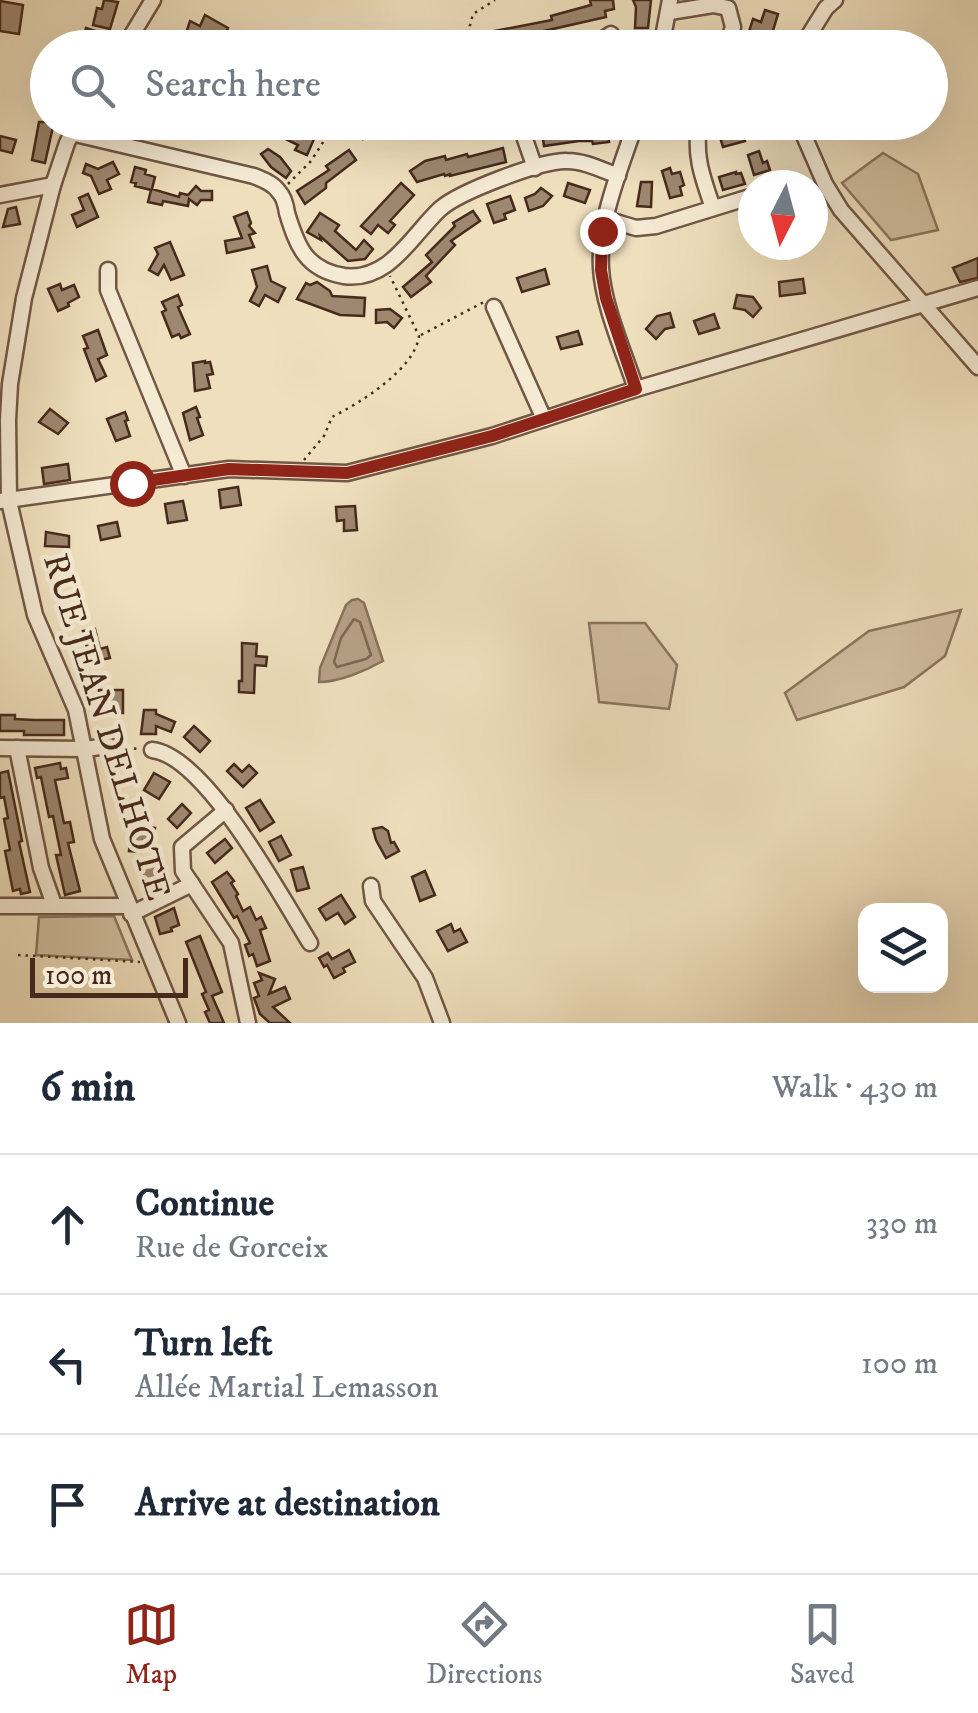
<!DOCTYPE html>
<html lang="en">
<head>
<meta charset="utf-8">
<style>
	:root { --surface:#fff; --page:#f2f2f3; --text:#1f2937; --muted:#747a83; --line:#e0e1e3; --accent:#8f2418 }
	body { margin:0; font-family:"IM FELL DW Pica",serif; background:var(--page); color:var(--text) }
	.controls { position:absolute; right:30px; bottom:30px; display:grid; overflow:hidden; border-radius:20px; box-shadow:0 10px 40px #0002 }
	.controls button { width:90px; height:90px; display:grid; place-items:center; padding:0; border:0; border-bottom:2px solid var(--line); background:var(--surface); color:var(--text); font:50px sans-serif }
	.compass { position:absolute; left:738px; top:170px; width:90px; height:90px; border-radius:50%; background:var(--surface); box-shadow:0 10px 40px #0002; rotate:186deg }
	.scale { position:absolute; left:30px; bottom:25px; width:158px; box-sizing:border-box; padding-left:10px; border:5px solid #472a1c; border-top:0; font-size:28px; line-height:35px; white-space:nowrap; color:#472a1c; -webkit-text-stroke:8px #f5ead4; paint-order:stroke }
	.stop { position:absolute; width:30px; height:30px; margin:-22px; border:8px solid #8f2418; border-radius:50%; background:#fff }
	.stop.end { background:#8f2418; border-color:#fff; box-shadow:0 2px 10px #0008 }
	.list { margin:0; padding:0; list-style:none }
	h2 { display:flex; justify-content:space-between; align-items:center; height:130px; margin:0; padding:0 40px; font-size:42px }
	h2 small { font-size:32px; font-weight:400; color:var(--muted) }
	.list li { display:grid; grid-template-columns:65px 1fr auto; gap:30px; align-items:center; box-sizing:border-box; height:140px; padding:0 40px; border-top:2px solid var(--line) }
	.list b { display:block; font-size:38px; white-space:nowrap }
	.list p { margin:0; font-size:32px; white-space:nowrap; color:var(--muted) }
	.list em { font-size:32px; font-style:normal; color:var(--muted) }
	.icon { flex:none; width:55px; height:55px; fill:none; stroke:currentColor; stroke-width:2; stroke-linecap:round; stroke-linejoin:round }
	.map { position:relative; flex:none; width:978px; height:1023px; overflow:hidden }
	.search { position:absolute; background:var(--surface); box-shadow:0 10px 40px #0002; left:30px; right:30px; top:30px; height:110px; display:flex; align-items:center; gap:25px; box-sizing:border-box; padding:0 35px; border-radius:55px; color:var(--muted); font-size:38px }
	.sheet { height:550px; background:var(--surface) }
	nav { display:flex; justify-content:space-around; align-items:center; box-sizing:border-box; height:140px; border-top:2px solid var(--line); background:var(--surface); font-size:28px; color:var(--muted) }
	nav a { display:grid; justify-items:center; gap:5px }
	nav .on { color:var(--accent) }
	.map>svg:first-child { display:block }
</style>
</head>
<body>
<div class="map">
<svg width="978" height="1023" viewBox="0 0 978 1023">
	<rect width="100%" height="100%" fill="#efdfbd"/>
	<filter id="stains"><feTurbulence type="fractalNoise" baseFrequency=".002" numOctaves="4"/><feColorMatrix values="0 0 0 0 .2 0 0 0 0 .09 0 0 0 0 .02 0 0 0 .5 -.17"/></filter>
	<radialGradient id="worn" r=".72"><stop offset=".6" stop-color="#630" stop-opacity="0"/><stop offset="1" stop-color="#630" stop-opacity=".3"/></radialGradient>
	<g fill="#d2c0a2" stroke="#8c755f" stroke-width="2.5">
		<polygon points="883,153 918,174 938,230 891,240 842,183"/>
		<polygon points="961,610 945,656 904,687 797,720 785,693 869,631"/>
		<polygon points="589,623 645,623 677,665 669,709 599,702"/>
		<polygon points="114,916 132,960 36,955 39,917"/>
	</g>
	<path fill="#b6a186" stroke="#8a715c" stroke-width="2.5" d="M 358,599 L 364,603 L 383,661 C 365,671 339,682 319,682 L 320,668 L 346,605 L 352,600 Z"/>
	<g fill="none" stroke-linecap="round" stroke-linejoin="round">
		<polygon stroke="#7e6651" stroke-width="2.5" points="354,619 360,622 371,655 366,659 337,667 334,662 341,638"/>
	</g>
	<g fill="#9e8870" stroke="#472a1c" stroke-width="2.5">
		<polygon points="104,0 118,2 110,29 93,25 97,8 102,9"/>
		<polygon points="590,0 613,0 614,9 605,11 606,17 544,31 545,35 481,46 479,34 552,20 551,16 591,5"/>
		<polygon points="633,0 651,0 648,28 635,28 636,7"/>
		<polygon points="0,1 23,5 19,34 0,31"/>
		<polygon points="765,10 778,14 772,34 764,32 759,48 744,48 753,19 761,22"/>
		<polygon points="205,15 228,28 222,42 202,36 201,39 186,33 190,21 200,26"/>
		<polygon points="86,28 99,32 93,48 81,48"/>
		<polygon points="39,122 54,122 45,163 32,160"/>
		<polygon points="97,122 129,122 126,134 96,124"/>
		<polygon points="288,122 305,130 303,134 314,139 307,155 295,150 298,145 275,134 280,123 287,126"/>
		<polygon points="364,122 382,122 379,137 370,135 363,139 356,128"/>
		<polygon points="593,122 606,122 609,142 593,144 592,141 579,141 544,146 542,132"/>
		<polygon points="728,125 730,132 742,129 745,141 723,147 717,128"/>
		<polygon points="0,136 16,140 12,153 0,150"/>
		<polygon points="503,148 506,162 450,176 450,174 445,176 444,174 417,182 410,171 425,161 445,156 446,160 467,154 468,157"/>
		<polygon points="268,149 280,157 291,171 286,178 271,167 261,154"/>
		<polygon points="349,150 356,160 326,183 326,188 305,204 297,191 329,170 326,166"/>
		<polygon points="759,151 763,163 767,161 770,170 754,175 748,155"/>
		<polygon points="113,162 119,174 107,180 111,189 99,194 91,176 83,173 86,164 98,169"/>
		<polygon points="135,167 146,170 145,174 155,177 152,189 179,197 180,193 188,195 196,186 201,191 212,191 212,200 201,200 197,205 189,199 188,206 163,201 162,205 148,202 151,190 135,186 136,183 131,182"/>
		<polygon points="670,168 672,174 680,172 684,185 680,187 682,195 670,198 662,171"/>
		<polygon points="736,172 736,174 741,173 745,184 723,190 719,177"/>
		<polygon points="641,182 652,182 651,207 637,206"/>
		<polygon points="401,183 414,195 390,221 395,225 388,233 378,225 371,234 361,226"/>
		<polygon points="568,183 590,190 585,203 564,196"/>
		<polygon points="541,188 552,196 543,206 529,211 525,198 535,194"/>
		<polygon points="88,194 98,217 77,227 72,215 84,210 79,198"/>
		<polygon points="510,196 515,210 504,214 506,219 494,223 487,204"/>
		<polygon points="16,207 20,224 3,227 8,209"/>
		<polygon points="473,211 480,221 451,241 455,245 426,276 431,282 411,297 403,287 432,262 426,255 455,226 453,223"/>
		<polygon points="247,212 251,223 249,226 255,233 249,235 254,247 227,253 225,241 242,238 234,217"/>
		<polygon points="320,213 339,225 335,231 356,250 364,240 373,249 365,259 348,261 320,236 321,240 307,232"/>
		<polygon points="170,242 184,275 171,280 164,265 158,275 149,270 158,254 155,248"/>
		<polygon points="978,258 978,278 960,282 953,268"/>
		<polygon points="267,266 271,281 285,288 278,302 265,295 259,306 250,301 257,287 252,270"/>
		<polygon points="545,269 549,284 522,292 517,278"/>
		<polygon points="803,279 805,293 780,296 779,282"/>
		<polygon points="317,282 330,291 332,296 365,298 364,316 340,315 297,299 306,283 310,285"/>
		<polygon points="60,284 62,290 74,285 79,297 68,303 69,306 58,311 48,289"/>
		<polygon points="178,295 182,305 178,307 190,334 181,338 179,334 172,337 162,312 166,310 162,302"/>
		<polygon points="737,295 753,297 761,308 753,317 745,310 734,308"/>
		<polygon points="390,309 402,318 394,328 387,322 376,323 376,310"/>
		<polygon points="670,313 674,327 665,329 656,339 646,329 657,316"/>
		<polygon points="714,314 719,328 699,334 694,321"/>
		<polygon points="98,330 107,355 98,359 106,376 96,381 84,349 88,348 83,336"/>
		<polygon points="578,331 582,344 561,349 557,337"/>
		<polygon points="205,361 205,363 210,362 213,374 207,375 210,388 195,391 193,363"/>
		<polygon points="196,407 200,417 197,418 203,435 190,440 183,413"/>
		<polygon points="50,409 68,423 58,434 39,422"/>
		<polygon points="125,412 128,420 125,421 130,436 116,441 107,419"/>
		<polygon points="68,464 70,480 44,484 42,468"/>
		<polygon points="238,487 241,505 221,508 219,490"/>
		<polygon points="183,501 187,520 168,523 165,504"/>
		<polygon points="355,506 357,530 344,531 344,520 337,521 336,507"/>
		<polygon points="117,522 120,536 101,540 98,526"/>
		<polygon points="46,532 69,536 69,547 45,546"/>
		<polygon points="95,629 100,649 107,647 110,658 95,661 92,651 88,652 83,631"/>
		<polygon points="242,643 257,644 256,656 267,657 266,666 255,665 254,693 239,692 239,681 242,681"/>
		<rect x="99" y="690" width="24" height="23"/>
		<polygon points="144,710 156,710 156,714 175,722 171,732 156,726 156,734 141,734"/>
		<polygon points="0,715 15,715 15,719 34,720 64,720 64,735 24,735 24,731 0,731"/>
		<polygon points="194,726 210,741 200,752 184,737"/>
		<polygon points="60,763 61,769 66,768 68,778 55,780 64,823 70,822 74,842 68,843 80,891 65,895 56,855 61,855 53,816 49,817 41,777 37,778 35,768"/>
		<polygon points="234,764 242,772 249,765 257,773 243,787 227,771"/>
		<polygon points="8,771 22,841 19,842 30,892 21,894 20,889 13,891 5,851 10,850 4,819 8,818 4,797 0,798 0,773"/>
		<polygon points="154,773 170,782 159,799 144,790"/>
		<polygon points="260,800 274,822 260,831 246,808"/>
		<polygon points="182,804 191,813 177,828 168,819"/>
		<polygon points="132,826 155,828 153,842 143,841 141,852 129,851"/>
		<polygon points="382,827 388,831 391,843 394,842 399,851 386,858 376,840 373,829"/>
		<polygon points="281,836 291,855 279,861 269,842"/>
		<polygon points="225,839 232,848 215,863 207,853"/>
		<polygon points="155,862 160,875 145,881 140,869"/>
		<polygon points="303,867 309,888 297,891 291,870"/>
		<polygon points="425,871 435,895 420,901 412,877"/>
		<polygon points="227,872 234,881 231,883 238,894 236,896 243,911 250,907 256,920 261,917 266,928 260,930 270,961 257,966 253,954 249,956 245,945 250,943 237,916 234,918 212,882"/>
		<polygon points="341,895 355,917 345,924 338,913 326,920 319,909"/>
		<polygon points="174,908 179,925 171,928 172,931 160,934 155,917"/>
		<polygon points="451,924 454,932 460,929 467,942 448,951 437,931"/>
		<polygon points="200,936 222,992 212,996 224,1023 210,1023 205,1012 209,1010 202,994 206,992 186,942"/>
		<polygon points="349,950 355,962 343,968 345,972 334,978 327,965 324,967 319,958 328,953 332,959"/>
		<polygon points="259,973 275,979 269,994 285,987 290,999 273,1007 290,1023 270,1023 260,1014 254,998 259,996 254,983 262,980"/>
	</g>
	<g fill="none" stroke-linecap="round" stroke-linejoin="round">
		<defs>
			<g id="minor">
				<polyline points="670,12 713,5 728,8 733,27 726,48"/>
				<polyline points="124,48 153,0"/>
				<polyline points="586,48 593,46 611,34"/>
				<polyline points="661,48 670,0"/>
				<polyline points="801,48 826,8 835,0"/>
				<polyline points="77,122 67,143 53,185 24,298 10,384 8,420 9,501 35,615 76,710 102,839 178,1023"/>
				<polyline points="519,122 535,168"/>
				<path d="M 700,122 C 693,154 703,179 713,208"/>
				<polyline points="798,122 825,184 841,210 978,367"/>
				<path d="M 71,133 L 254,176 C 263,180 273,183 279,192 C 284,197 286,206 287,213 C 297,246 306,270 344,276 C 389,282 412,235 440,209 C 459,192 542,160 567,161 C 585,161 602,170 618,176"/>
				<polyline points="0,195 53,185"/>
				<polyline points="606,219 636,228 656,226 753,196"/>
				<polyline points="108,270 108,290 184,476"/>
				<polyline points="494,307 544,419"/>
				<path d="M 636,389 C 624,352 603,306 601,268 C 598,219 621,168 636,122"/>
				<polyline points="0,501 229,469 347,473 492,436 636,389 978,288"/>
				<polyline points="0,748 84,749 109,746"/>
				<polyline points="17,748 41,868 52,899 52,905"/>
				<path d="M 152,750 C 206,756 281,897 310,943"/>
				<polyline points="226,810 182,847 183,871 231,943 248,1023"/>
				<polyline points="371,886 373,901 425,978 442,1023"/>
				<polyline points="0,906 128,906"/>
				<polyline points="131,914 192,884"/>
			</g>
		</defs>
		<use href="#minor" stroke="#715744" stroke-width="19"/>
		<g stroke="#472a1c" stroke-width="2.5" stroke-dasharray="2.5 5" stroke-linecap="butt">
			<polyline points="464,48 473,14 495,0"/>
			<polyline points="288,184 311,161 336,122"/>
			<polyline points="421,335 484,302"/>
			<path d="M 304,460 L 324,436 L 332,417 C 360,403 415,369 419,336 L 390,276"/>
			<polyline points="119,747 140,749"/>
			<polyline points="18,955 140,962"/>
		</g>
		<use href="#minor" stroke="#f5ead4" stroke-width="14"/>
	</g>
	<g fill="none" stroke-linecap="round" stroke-linejoin="round">
		<polyline stroke="#8f2418" stroke-width="12" points="132,483 229,469 347,473 492,436 636,389 606,298 601,270 602,231"/>
	</g>
	<g text-anchor="middle" dominant-baseline="central" stroke-width="9" stroke-linejoin="round" paint-order="stroke">
		<g font-size="35" fill="#472a1c" stroke="#f5ead4">
			<text transform="translate(106 727) rotate(73)">RUE JEAN DELHOTE</text>
		</g>
	</g>
	<rect width="100%" height="100%" filter="url(#stains)"/>
	<rect width="100%" height="100%" fill="url(#worn)"/>
</svg>
<div class="controls">
<button><svg class="icon" aria-label="layers" viewBox="0 0 24 24"><path d="M12 4l9 5-9 5-9-5zM3 14l9 5 9-5"/></svg></button>
</div>
<svg class="compass" viewBox="-18 -18 36 36"><path d="M0-13l5 13h-10z" fill="#e53935"/><path d="M0 13l5-13h-10z" fill="#747a83"/></svg>
<div class="scale">100 m</div>
<div class="stop" style="left:132px;top:483px"></div>
<div class="stop end" style="left:602px;top:231px"></div>
<div class="search"><svg class="icon" aria-label="search" viewBox="0 0 24 24"><circle cx="10" cy="10" r="6"/><path d="M15 15l6 6"/></svg>Search here</div>
</div>
<section class="sheet">
<h2>6 min<small>Walk · 430 m</small></h2>
<ul class="list">
<li><svg class="icon" aria-label="ahead" viewBox="0 0 24 24"><path d="M12 20V5M6 11l6-6 6 6"/></svg><div><b>Continue</b><p>Rue de Gorceix</p></div><em>330 m</em></li>
<li><svg class="icon" aria-label="left" viewBox="0 0 24 24"><path d="M17 20v-9H6M10 6l-5 5 5 5"/></svg><div><b>Turn left</b><p>Allée Martial Lemasson</p></div><em>100 m</em></li>
<li><svg class="icon" aria-label="arrive" viewBox="0 0 24 24"><path d="M6 21V4h12l-3 4 3 4H6"/></svg><div><b>Arrive at destination</b></div></li>
</ul>
</section>
<nav>
<a class="on"><svg class="icon" aria-label="map" viewBox="0 0 24 24"><path d="M3 6l6-2 6 2 6-2v14l-6 2-6-2-6 2zM9 4v14M15 6v14"/></svg>Map</a>
<a><svg class="icon" aria-label="directions" viewBox="0 0 24 24"><path d="M12 3l9 9-9 9-9-9zM9 14v-3h6M13 9l2 2-2 2"/></svg>Directions</a>
<a><svg class="icon" aria-label="saved" viewBox="0 0 24 24"><path d="M7 4h10v16l-5-4-5 4z"/></svg>Saved</a>
</nav>
</body>
</html>
